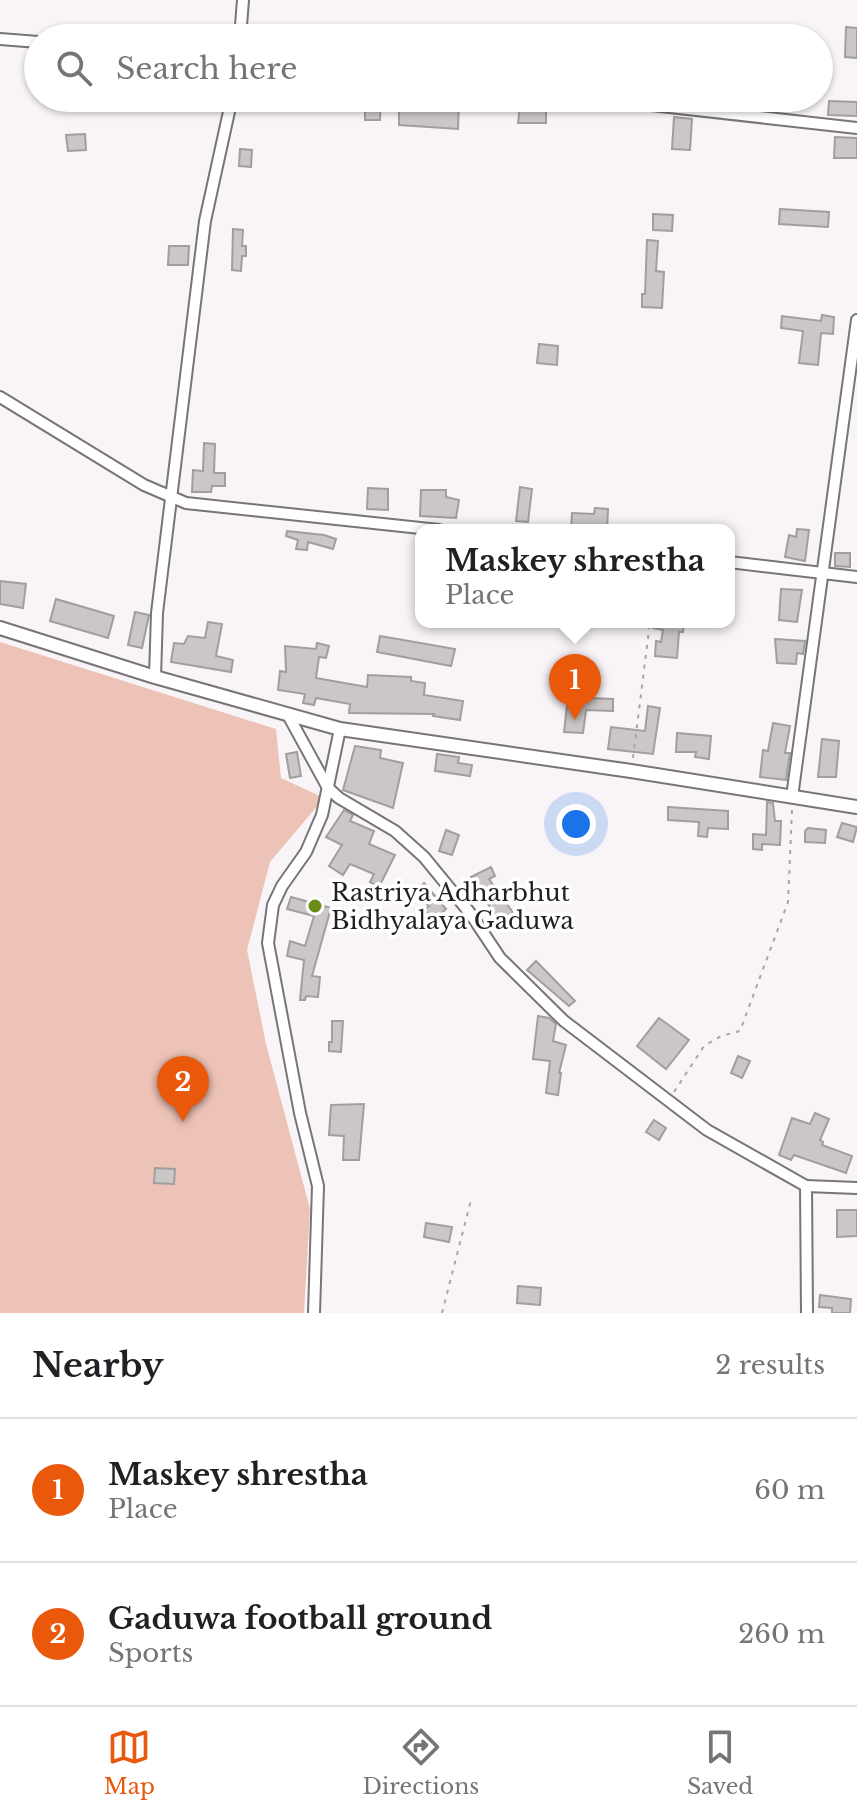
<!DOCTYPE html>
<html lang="en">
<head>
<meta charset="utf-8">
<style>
	:root { --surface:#fff; --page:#f6f6f6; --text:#202124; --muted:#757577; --line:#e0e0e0; --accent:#ea580c }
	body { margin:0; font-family:"Libre Baskerville",serif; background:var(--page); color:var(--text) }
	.you { position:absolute; left:576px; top:824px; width:28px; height:28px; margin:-20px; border:6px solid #fff; border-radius:50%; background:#1a73e8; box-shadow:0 0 0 12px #1a73e833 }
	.badge { display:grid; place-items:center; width:52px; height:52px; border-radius:50%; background:var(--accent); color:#fff; font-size:26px; font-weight:700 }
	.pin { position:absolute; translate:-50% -66px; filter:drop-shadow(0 2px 4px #0008) }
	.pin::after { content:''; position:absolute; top:42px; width:28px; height:24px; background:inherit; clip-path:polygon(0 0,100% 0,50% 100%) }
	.popup { position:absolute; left:415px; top:524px; width:320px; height:104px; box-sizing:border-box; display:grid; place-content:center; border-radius:16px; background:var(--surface); filter:drop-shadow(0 2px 6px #0005); font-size:26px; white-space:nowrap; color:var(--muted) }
	.popup b { font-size:30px; color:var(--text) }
	.popup::after { content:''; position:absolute; left:50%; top:100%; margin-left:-16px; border:16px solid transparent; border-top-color:var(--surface) }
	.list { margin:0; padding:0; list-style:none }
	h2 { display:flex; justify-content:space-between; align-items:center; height:104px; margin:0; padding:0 32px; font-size:34px }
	h2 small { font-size:26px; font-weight:400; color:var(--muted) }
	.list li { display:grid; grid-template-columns:52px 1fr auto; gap:24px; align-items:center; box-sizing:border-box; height:144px; padding:0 32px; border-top:2px solid var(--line) }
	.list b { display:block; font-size:30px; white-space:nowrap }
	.list p { margin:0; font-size:26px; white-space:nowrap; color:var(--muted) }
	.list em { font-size:26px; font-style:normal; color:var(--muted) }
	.icon { flex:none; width:44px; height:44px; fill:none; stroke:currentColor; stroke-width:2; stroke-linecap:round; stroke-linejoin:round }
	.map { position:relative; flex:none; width:857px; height:1313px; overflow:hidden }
	.search { position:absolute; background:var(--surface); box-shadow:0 2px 6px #0004; left:24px; right:24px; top:24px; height:88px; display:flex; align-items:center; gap:20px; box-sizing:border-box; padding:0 28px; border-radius:44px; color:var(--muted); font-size:30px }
	.sheet { height:392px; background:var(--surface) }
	nav { display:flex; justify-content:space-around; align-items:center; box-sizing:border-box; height:112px; border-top:2px solid var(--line); background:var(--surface); font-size:22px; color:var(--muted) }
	nav a { display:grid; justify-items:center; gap:4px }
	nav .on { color:var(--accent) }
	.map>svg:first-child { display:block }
</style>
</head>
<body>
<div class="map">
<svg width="857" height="1313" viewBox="0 0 857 1313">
	<rect width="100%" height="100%" fill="#f8f4f7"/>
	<polygon fill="#eec3b7" points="0,642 276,729 281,778 324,798 270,862 247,950 266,1044 310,1209 304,1313 0,1313"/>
	<g fill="#ccc7c7" stroke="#a29d9e" stroke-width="2">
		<polygon points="846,27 857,28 857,58 845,57"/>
		<polygon points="365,100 381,100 380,120 365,120"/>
		<polygon points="411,100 459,102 458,129 399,125 399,108 410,108"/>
		<polygon points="829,101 857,102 857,116 828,115"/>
		<polygon points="520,107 546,110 546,123 518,123"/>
		<polygon points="674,117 692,119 690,150 672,149"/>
		<polygon points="85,134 86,150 68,151 66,135"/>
		<polygon points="835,137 857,138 857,158 834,158"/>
		<polygon points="240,149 252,150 251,167 239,166"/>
		<polygon points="780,209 829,212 828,227 779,224"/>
		<polygon points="653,214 673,215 672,231 653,230"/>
		<polygon points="233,229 243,230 242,246 246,246 246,256 242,256 241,271 232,270"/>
		<polygon points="647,240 658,241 656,271 664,272 662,308 642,307 642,294 645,294"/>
		<polygon points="169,246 189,246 188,265 168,265"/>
		<polygon points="822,315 834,317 833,334 821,333 818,365 799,363 803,331 781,328 782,316 821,321"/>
		<polygon points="539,344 558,346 557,365 537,363"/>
		<polygon points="204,443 215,444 214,473 225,473 225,486 212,486 211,492 192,492 193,470 203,471"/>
		<polygon points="520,487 532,489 528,522 516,521"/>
		<polygon points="368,488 388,489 388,510 367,509"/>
		<polygon points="421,490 446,490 446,497 459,500 456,518 420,516"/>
		<polygon points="595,508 608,509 607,530 571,530 572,513 594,514"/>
		<polygon points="797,529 809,530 805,561 785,557 789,535 796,537"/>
		<polygon points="287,531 324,535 336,539 333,549 308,542 307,550 296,549 298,540 286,536"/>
		<polygon points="835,553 850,553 850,567 835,566"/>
		<polygon points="0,581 26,584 23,608 0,604"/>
		<polygon points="781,589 802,590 797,622 779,620"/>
		<polygon points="56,599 114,616 108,638 50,621"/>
		<polygon points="135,612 149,615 142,648 128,645"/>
		<polygon points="208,622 222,624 216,656 233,660 231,672 171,662 174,643 184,644 188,636 205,638"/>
		<polygon points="653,622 684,622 683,632 679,632 677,658 655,656 656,641 661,642 663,630 653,628"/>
		<polygon points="380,636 455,649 451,666 377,652"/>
		<polygon points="775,639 805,641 803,654 797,653 796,664 777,663"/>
		<polygon points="317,643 329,646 326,658 319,657 316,678 367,687 368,675 411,677 411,681 425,683 424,695 463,701 460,720 433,716 434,714 349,713 350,704 316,698 314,705 303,703 305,694 278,690 280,671 286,672 285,646 316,649"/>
		<polygon points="575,667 593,668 591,698 613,699 613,711 586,710 583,733 564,732 567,706 573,707"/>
		<polygon points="648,706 660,708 653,754 608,749 611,727 645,731"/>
		<polygon points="773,723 790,726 785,753 790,753 786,780 760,777 763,750 768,751"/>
		<polygon points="677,733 711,736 709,759 695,757 696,752 676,752"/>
		<polygon points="822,739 839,741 836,777 818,777"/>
		<polygon points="355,746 381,750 380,758 403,763 393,808 343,790"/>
		<polygon points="297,752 301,776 290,778 286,754"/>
		<polygon points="437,754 459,757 458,763 472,765 470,776 435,771"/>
		<polygon points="767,802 773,803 775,821 781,821 780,845 762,844 762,850 753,849 753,834 766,835"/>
		<polygon points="668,807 728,811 728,829 708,828 707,837 698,836 699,822 668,820"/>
		<polygon points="344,810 353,815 350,821 374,831 369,844 395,855 379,887 370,882 374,874 350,864 343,875 329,866 342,845 326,837"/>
		<polygon points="842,823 857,827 853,842 837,837"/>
		<polygon points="808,828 826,830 825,843 805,842 805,831"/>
		<polygon points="446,830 459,835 452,855 439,851"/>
		<polygon points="491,867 495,876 489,879 519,921 505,931 471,877"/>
		<polygon points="424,883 446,909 434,920 424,910 429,906 415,894"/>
		<polygon points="291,897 331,908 312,976 320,977 318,997 306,996 305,1000 300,1000 304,960 287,956 290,941 305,946 314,916 287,909"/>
		<polygon points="536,961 575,1001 569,1006 527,970"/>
		<polygon points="538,1016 549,1018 556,1024 553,1041 566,1045 559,1073 561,1073 558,1095 546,1093 550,1061 533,1059"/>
		<polygon points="659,1018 689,1040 666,1069 637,1046"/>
		<polygon points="332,1021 343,1021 341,1052 329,1051 329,1042 332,1042"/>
		<polygon points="738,1056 750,1061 742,1078 731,1073"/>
		<polygon points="364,1104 359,1160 343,1160 344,1136 329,1135 331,1105"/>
		<polygon points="815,1113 829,1119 820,1140 823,1142 822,1145 852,1156 846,1173 794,1155 791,1160 779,1155 792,1118 810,1124"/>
		<polygon points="654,1120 666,1128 659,1140 646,1132"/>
		<polygon points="155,1168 175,1169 174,1184 154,1183"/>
		<polygon points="837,1210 857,1210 857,1236 837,1237"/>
		<polygon points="426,1223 452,1227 449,1242 424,1237"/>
		<polygon points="518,1286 541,1288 540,1305 517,1303"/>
		<polygon points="820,1295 851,1299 850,1313 832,1313 832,1308 819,1307"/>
	</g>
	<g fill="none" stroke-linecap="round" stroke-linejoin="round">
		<defs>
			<g id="minor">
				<polyline points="240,38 243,0"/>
				<polyline points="0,39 38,42"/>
				<polyline points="589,98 857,128"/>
				<polyline points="0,397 144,485 186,503 439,530"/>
				<polyline points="729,562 857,577"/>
				<polyline points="155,677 157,613 205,221 232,98"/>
				<polyline points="288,715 328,788 339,798 395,831 424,857 470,913 500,958 564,1021 707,1130 806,1186 807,1313"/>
				<polyline points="792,797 857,320"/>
				<polyline points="806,1186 857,1188"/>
				<polyline points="314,1313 318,1186 300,1113 268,943 273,905 282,886 306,852 322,815 340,729"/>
			</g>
			<polyline id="tertiary" points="0,628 155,677 340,729 631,771 857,807"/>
		</defs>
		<use href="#minor" stroke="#787477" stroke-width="14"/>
		<use href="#tertiary" stroke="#787477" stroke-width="16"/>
		<g stroke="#a8a4a7" stroke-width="2" stroke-dasharray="4 6" stroke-linecap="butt">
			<polyline points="633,758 650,622"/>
			<polyline points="674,1092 704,1046 721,1036 740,1031 788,902 792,810"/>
			<polyline points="442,1313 471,1200"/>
		</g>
		<use href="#minor" stroke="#fff" stroke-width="10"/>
		<use href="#tertiary" stroke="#fff" stroke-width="12"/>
	</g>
	<circle fill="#6b8d15" stroke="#fff" stroke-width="3" cx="315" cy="906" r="8"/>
	<g text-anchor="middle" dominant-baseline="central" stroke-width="7" stroke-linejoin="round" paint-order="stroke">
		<g font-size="24" fill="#211f20" stroke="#fff" text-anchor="start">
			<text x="331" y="892">Rastriya Adharbhut<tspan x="331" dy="28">Bidhyalaya Gaduwa</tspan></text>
		</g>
	</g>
</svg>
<div class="you"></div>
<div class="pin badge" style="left:575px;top:720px">1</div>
<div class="popup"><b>Maskey shrestha</b>Place</div>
<div class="pin badge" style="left:183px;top:1122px">2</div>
<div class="search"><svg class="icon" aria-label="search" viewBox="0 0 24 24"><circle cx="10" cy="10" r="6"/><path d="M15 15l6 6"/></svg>Search here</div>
</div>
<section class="sheet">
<h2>Nearby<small>2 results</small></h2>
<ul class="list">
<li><span class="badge">1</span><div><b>Maskey shrestha</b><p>Place</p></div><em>60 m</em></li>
<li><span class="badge">2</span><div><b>Gaduwa football ground</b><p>Sports</p></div><em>260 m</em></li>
</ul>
</section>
<nav>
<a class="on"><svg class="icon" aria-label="map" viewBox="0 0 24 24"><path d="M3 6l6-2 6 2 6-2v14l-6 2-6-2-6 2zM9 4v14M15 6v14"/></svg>Map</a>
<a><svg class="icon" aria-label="directions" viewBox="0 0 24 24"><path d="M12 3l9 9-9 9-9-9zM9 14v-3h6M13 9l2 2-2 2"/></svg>Directions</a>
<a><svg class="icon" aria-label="saved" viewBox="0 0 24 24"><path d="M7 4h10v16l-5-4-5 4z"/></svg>Saved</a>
</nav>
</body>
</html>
